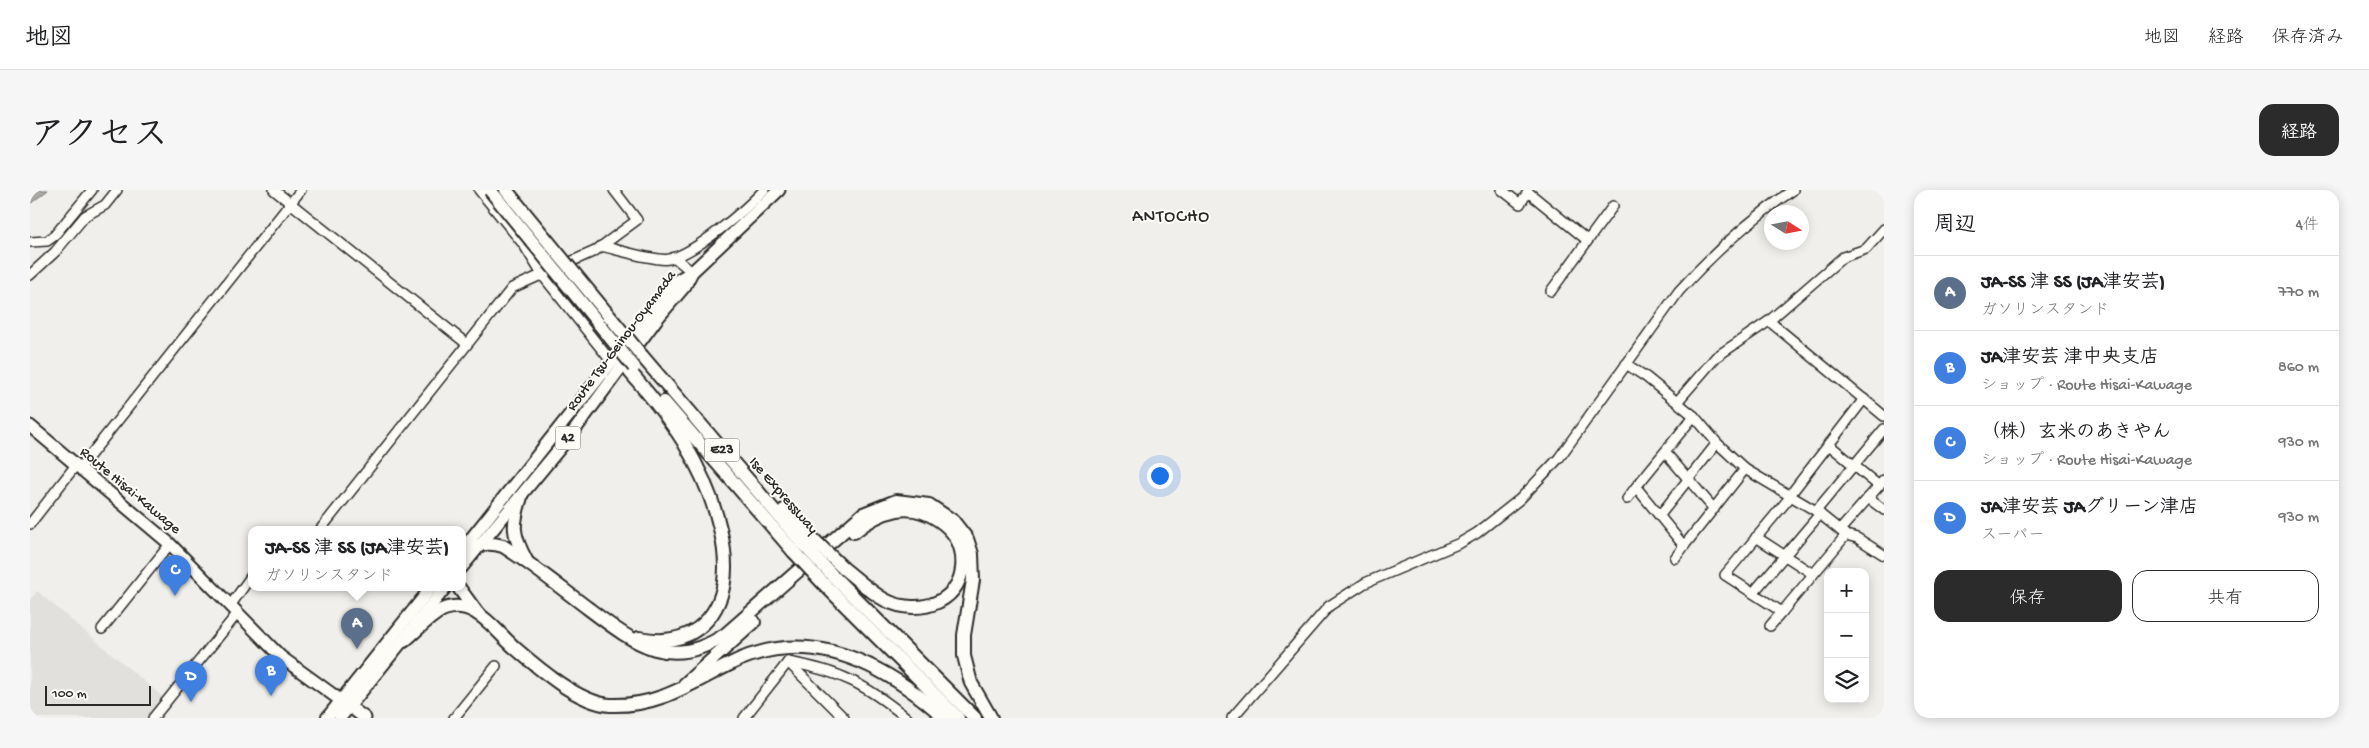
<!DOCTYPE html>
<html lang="ja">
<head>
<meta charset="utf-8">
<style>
	:root { --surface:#fff; --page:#f6f6f6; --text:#202124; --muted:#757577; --line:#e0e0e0; --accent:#2b2b2b }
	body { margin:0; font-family:"Gochi Hand","Klee One",sans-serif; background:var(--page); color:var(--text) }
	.controls { position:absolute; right:15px; bottom:15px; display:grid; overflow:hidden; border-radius:10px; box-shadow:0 2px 12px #0003 }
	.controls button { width:45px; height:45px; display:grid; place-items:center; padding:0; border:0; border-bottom:1px solid var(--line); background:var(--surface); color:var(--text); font:25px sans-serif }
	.compass { position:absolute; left:1734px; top:15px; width:45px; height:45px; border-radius:50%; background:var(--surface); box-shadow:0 2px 12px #0003; rotate:101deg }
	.scale { position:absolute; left:15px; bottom:12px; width:106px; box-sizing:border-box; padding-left:5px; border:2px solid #2b2b2b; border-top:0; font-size:14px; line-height:18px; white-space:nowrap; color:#2b2b2b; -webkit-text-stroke:4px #fdfcf7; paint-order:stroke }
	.you { position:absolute; left:1129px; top:285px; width:18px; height:18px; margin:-12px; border:4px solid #fff; border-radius:50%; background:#1a73e8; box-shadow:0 0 0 8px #1a73e833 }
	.badge { display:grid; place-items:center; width:32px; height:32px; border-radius:50%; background:var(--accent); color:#fff; font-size:16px; font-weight:700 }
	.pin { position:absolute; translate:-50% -41px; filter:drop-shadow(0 1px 2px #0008) }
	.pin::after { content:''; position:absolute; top:26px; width:18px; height:15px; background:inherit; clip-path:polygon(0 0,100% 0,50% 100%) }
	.popup { position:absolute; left:218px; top:336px; width:218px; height:65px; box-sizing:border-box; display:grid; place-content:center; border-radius:10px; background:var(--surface); filter:drop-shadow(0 1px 4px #0005); font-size:16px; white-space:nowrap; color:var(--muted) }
	.popup b { font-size:19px; color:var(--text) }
	.popup::after { content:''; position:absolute; left:50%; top:100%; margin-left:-10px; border:10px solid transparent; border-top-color:var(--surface) }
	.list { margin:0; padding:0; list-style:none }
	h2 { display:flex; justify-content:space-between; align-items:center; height:65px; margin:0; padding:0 20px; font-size:21px }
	h2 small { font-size:16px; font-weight:400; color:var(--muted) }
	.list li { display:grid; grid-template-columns:32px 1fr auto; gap:15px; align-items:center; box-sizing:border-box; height:75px; padding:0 20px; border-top:1px solid var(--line) }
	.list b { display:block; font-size:19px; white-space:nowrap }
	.list p { margin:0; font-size:16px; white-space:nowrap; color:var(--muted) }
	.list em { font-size:16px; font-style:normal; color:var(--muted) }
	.actions { display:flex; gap:10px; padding:15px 20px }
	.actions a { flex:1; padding:11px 0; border:1px solid var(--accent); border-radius:15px; text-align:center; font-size:18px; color:var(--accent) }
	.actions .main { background:var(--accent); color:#fff }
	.icon { flex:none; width:28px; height:28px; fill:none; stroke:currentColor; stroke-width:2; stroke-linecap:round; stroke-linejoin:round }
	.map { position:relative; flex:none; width:1854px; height:528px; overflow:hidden; border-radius:15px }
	header { display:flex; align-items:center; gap:30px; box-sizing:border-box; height:70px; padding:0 25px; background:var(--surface); border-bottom:1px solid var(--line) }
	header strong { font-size:24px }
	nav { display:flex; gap:28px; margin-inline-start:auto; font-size:18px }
	.intro { display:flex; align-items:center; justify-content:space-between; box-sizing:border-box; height:120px; padding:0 30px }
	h1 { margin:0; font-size:35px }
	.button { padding:12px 22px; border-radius:15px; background:var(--accent); color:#fff; font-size:18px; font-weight:700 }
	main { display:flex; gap:30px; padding:0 30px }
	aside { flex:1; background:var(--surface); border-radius:15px; box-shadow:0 2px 12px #0003 }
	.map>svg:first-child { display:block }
</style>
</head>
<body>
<header>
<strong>地図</strong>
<nav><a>地図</a><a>経路</a><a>保存済み</a></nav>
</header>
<div class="intro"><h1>アクセス</h1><a class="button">経路</a></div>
<main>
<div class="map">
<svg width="1854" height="528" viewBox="0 0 1854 528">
	<rect width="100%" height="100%" fill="#f0efeb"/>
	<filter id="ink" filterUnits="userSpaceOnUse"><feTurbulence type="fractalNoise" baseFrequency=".02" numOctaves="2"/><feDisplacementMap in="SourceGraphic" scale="10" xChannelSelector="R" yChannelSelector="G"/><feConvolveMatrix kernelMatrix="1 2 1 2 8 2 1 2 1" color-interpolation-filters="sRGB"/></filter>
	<g filter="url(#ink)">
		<polygon fill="#e1e0dc" points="7,401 134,508 118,528 0,528 0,410"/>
		<polygon fill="#aaa9a7" stroke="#777775" points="0,0 18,0 0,14"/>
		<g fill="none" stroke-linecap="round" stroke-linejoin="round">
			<defs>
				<g id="minor">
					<polyline points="244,0 437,154"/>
					<polyline points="449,0 494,55 513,86 581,171"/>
					<polyline points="1472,0 1490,14 1498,2 1557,50"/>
					<polyline points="0,52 17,51 24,46 62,0"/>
					<path d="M 571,56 C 585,59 628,72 639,69 C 666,63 715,20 734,0"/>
					<polyline points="644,67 662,82"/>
					<polyline points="0,85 25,62 55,26 75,15 87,0"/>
					<polyline points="1521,101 1583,16"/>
					<polyline points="1739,131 1854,226"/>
					<polyline points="1596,174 1616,187 1664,226 1687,253 1715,279 1786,321 1816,345 1827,348 1854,365"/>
					<polyline points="1647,212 1686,167 1739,131 1813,67 1836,59 1854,39"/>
					<polyline points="1664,226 1606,297 1654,356 1715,279"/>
					<polyline points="1798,254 1849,296"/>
					<polyline points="1635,262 1684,319"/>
					<polyline points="50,278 271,0"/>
					<polyline points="1760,305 1834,209"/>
					<polyline points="1761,306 1695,385 1752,422 1816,345"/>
					<polyline points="1838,308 1854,320"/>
					<polyline points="1597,309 1606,297"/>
					<polyline points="1786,321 1854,239"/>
					<polyline points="1630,325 1687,253"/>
					<polyline points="0,334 46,275"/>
					<polyline points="290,340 482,98 565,61 607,30 584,0"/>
					<polyline points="1810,340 1854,290"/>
					<polyline points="1726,347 1783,384"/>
					<polyline points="1645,368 1654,356"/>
					<polyline points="1723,403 1790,324"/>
					<polyline points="200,416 222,385"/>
					<polyline points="1740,436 1752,422"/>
					<polyline points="72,439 140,354"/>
					<path d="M 758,472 C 811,481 836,495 877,528"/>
					<polyline points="758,472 814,528"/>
					<polyline points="123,528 207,424"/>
					<polyline points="424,528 466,476"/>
					<polyline points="714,528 758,472"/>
					<path d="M 1202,528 L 1299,416 L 1335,393 L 1430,353 L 1447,343 L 1490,309 L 1529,268 L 1649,101 C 1684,62 1721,29 1763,0"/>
				</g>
				<g id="major">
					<polyline points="0,236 140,354 251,467 335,528"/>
					<polyline points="432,360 646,91 662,82 749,0"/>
					<polyline points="432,377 544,241 626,130 655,96 662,82"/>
					<polyline points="297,528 401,398"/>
					<polyline points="310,528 415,398"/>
				</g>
				<g id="highway">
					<polyline points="612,166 772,353"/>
					<path d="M 600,182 C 619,204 638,227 653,251 C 680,296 717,383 678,429 C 660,450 634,453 609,448"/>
					<polyline points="634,212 764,362"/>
					<path d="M 491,307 C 482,335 482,344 496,370"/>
					<polyline points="754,320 781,347"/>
					<path d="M 432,361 C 447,355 457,351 473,356 C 503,375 531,398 559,419 C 604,453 641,482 696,444 L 833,324 L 866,311 L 899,315 L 923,331 L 937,349 L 942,364 L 943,390 L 934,445 L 934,466 L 941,493 L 961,528"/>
					<path d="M 813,378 C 827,389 840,402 855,410 C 890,428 937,411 932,366 C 929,337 895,315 867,320 C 851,323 837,331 824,342"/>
					<polyline points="802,385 945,528"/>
					<polyline points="792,392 928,528"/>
					<polyline points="429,398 448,424"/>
					<path d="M 374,451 C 386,441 399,427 412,420 C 444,406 465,441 485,458 C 508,478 549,513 580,515 C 627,517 660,494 700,474 C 779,434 855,474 915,528"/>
					<polyline points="655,494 724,432"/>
				</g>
			</defs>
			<use href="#minor" stroke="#2b2b2b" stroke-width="12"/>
			<use href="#major" stroke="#2b2b2b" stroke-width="15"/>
			<use href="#highway" stroke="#2b2b2b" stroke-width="16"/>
			<use href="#minor" stroke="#fdfcf7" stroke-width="9"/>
			<use href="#major" stroke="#fdfcf7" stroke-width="11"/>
			<use href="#highway" stroke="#fdfcf7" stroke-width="12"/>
			<defs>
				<g id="highway-bridge">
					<polyline points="460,0 604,177"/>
					<polyline points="476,0 612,166"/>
					<polyline points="781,347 813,378"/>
					<polyline points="772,353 802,385"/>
					<polyline points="764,362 792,392"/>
				</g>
			</defs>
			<use href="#highway-bridge" stroke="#2b2b2b" stroke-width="16" stroke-linecap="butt"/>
			<use href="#highway-bridge" stroke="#fdfcf7" stroke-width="12"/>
		</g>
	</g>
	<g text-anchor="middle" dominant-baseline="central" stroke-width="4" stroke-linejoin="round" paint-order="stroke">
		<g fill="#fdfcf7" stroke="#6a6a68" stroke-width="1">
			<rect x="525.5" y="236.5" width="25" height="23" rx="4"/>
			<rect x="674.5" y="248.5" width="35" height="23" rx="4"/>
		</g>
		<g font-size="14" font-weight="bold" fill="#2b2b2b">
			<text x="538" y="248">42</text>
			<text x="692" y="260">E23</text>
		</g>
		<g font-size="15" fill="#2b2b2b" stroke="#fdfcf7">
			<text transform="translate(592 151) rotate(-53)">Route Tsu-Geinou-Oyamada</text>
			<text transform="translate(100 301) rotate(40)">Route Hisai-Kawage</text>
			<text transform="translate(753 306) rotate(49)">Ise Expressway</text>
		</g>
		<g font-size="18" letter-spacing="1" fill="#2b2b2b" stroke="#fdfcf7">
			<text x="1141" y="27">ANTOCHO</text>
		</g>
	</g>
</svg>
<div class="controls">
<button>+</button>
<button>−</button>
<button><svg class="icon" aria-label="layers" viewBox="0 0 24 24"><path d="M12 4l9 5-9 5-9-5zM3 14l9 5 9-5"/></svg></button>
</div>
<svg class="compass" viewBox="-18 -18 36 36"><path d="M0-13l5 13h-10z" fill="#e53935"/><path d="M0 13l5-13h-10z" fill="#757577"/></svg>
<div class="scale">100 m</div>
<div class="you"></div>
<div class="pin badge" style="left:327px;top:459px;background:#5c6f8a">A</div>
<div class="popup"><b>JA-SS 津 SS (JA津安芸)</b>ガソリンスタンド</div>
<div class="pin badge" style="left:241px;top:506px;background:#3f7fe0">B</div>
<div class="pin badge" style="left:145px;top:406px;background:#3f7fe0">C</div>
<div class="pin badge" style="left:161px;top:512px;background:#3f7fe0">D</div>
</div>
<aside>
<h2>周辺<small>4件</small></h2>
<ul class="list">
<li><span class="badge" style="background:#5c6f8a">A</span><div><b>JA-SS 津 SS (JA津安芸)</b><p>ガソリンスタンド</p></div><em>770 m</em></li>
<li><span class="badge" style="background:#3f7fe0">B</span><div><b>JA津安芸 津中央支店</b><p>ショップ · Route Hisai-Kawage</p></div><em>860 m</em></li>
<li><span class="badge" style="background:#3f7fe0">C</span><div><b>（株）玄米のあきやん</b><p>ショップ · Route Hisai-Kawage</p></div><em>930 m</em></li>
<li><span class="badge" style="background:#3f7fe0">D</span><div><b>JA津安芸 JAグリーン津店</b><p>スーパー</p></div><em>930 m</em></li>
</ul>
<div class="actions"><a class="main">保存</a><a>共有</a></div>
</aside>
</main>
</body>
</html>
